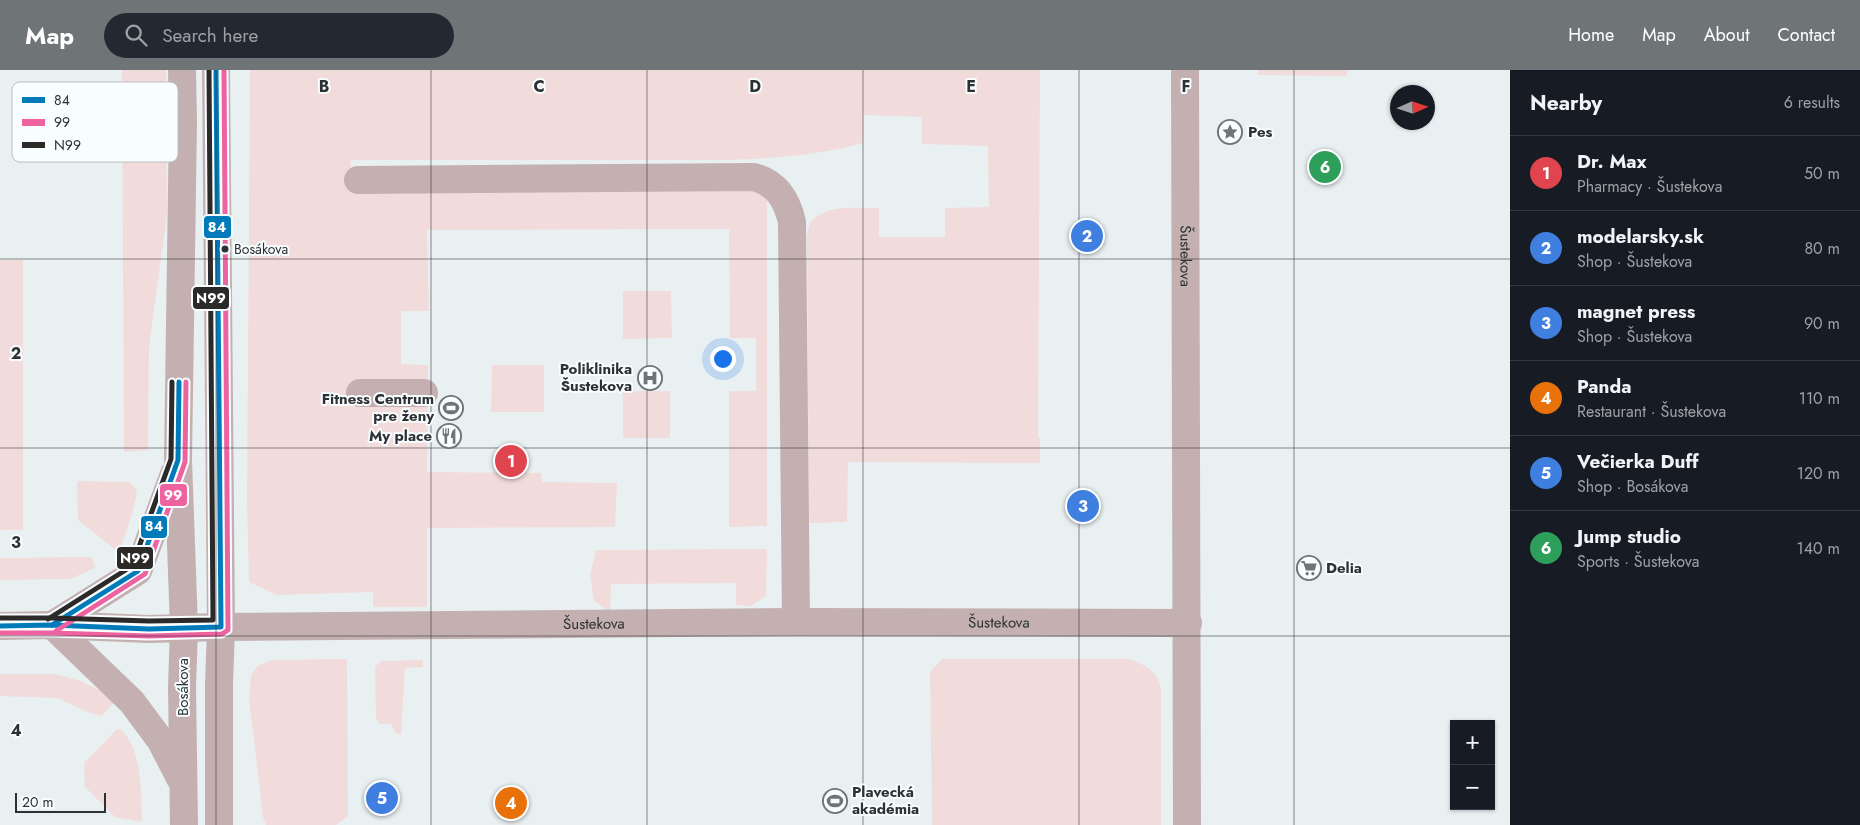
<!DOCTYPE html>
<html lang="en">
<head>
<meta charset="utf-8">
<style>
	:root { --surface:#171b24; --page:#242831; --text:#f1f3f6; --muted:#9ea1a6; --line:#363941; --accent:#6f7476 }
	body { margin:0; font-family:Jost,sans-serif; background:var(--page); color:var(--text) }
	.controls { position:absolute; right:15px; bottom:15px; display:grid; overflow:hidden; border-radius:0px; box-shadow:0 1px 4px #0004 }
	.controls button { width:45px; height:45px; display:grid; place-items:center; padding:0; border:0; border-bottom:1px solid var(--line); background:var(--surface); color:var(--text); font:25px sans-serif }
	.compass { position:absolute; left:1390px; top:15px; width:45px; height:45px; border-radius:50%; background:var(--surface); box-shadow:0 1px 4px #0004; rotate:87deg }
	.scale { position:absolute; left:15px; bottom:12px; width:91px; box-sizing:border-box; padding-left:5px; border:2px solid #2d3133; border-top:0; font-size:14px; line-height:18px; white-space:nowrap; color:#2d3133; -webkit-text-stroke:4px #f8fdff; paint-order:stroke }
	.you { position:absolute; left:722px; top:288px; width:18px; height:18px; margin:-12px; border:4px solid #fff; border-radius:50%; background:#1a73e8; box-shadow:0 0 0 8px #1a73e833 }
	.badge { display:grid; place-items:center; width:32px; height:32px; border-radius:50%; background:var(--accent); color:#fff; font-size:16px; font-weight:700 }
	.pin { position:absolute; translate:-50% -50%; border:2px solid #fff; box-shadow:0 1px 5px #0006 }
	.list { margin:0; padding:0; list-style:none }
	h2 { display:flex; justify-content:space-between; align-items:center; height:65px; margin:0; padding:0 20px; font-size:21px }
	h2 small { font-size:16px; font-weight:400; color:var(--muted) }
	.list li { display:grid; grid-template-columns:32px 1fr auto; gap:15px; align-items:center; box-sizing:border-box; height:75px; padding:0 20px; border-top:1px solid var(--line) }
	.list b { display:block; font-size:19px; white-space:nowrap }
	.list p { margin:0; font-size:16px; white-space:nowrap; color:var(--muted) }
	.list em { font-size:16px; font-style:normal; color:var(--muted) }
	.icon { flex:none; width:28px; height:28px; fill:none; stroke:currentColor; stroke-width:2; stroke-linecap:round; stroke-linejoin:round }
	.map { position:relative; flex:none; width:1510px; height:755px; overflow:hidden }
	header { display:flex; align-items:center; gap:30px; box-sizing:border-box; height:70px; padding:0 25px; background:var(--accent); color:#fff }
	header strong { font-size:24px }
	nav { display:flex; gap:28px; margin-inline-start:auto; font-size:18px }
	.search { width:350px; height:45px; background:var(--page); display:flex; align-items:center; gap:12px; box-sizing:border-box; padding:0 18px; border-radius:28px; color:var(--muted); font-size:19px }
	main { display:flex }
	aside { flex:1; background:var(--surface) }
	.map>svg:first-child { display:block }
</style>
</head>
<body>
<header>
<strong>Map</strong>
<div class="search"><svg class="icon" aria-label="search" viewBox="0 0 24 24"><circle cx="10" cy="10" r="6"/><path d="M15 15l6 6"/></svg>Search here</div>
<nav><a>Home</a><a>Map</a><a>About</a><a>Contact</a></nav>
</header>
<main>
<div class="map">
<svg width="1510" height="755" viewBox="0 0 1510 755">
	<rect width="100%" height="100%" fill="#e9f0f2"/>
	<g fill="#f2dcdb">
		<polygon points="122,0 166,0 167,145 149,276 148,380 124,382"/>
		<path d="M 250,0 L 1040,0 L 1038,367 L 1040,368 L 1040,393 L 848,392 L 847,452 L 809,453 L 807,166 L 810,152 C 831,133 852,139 879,138 L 879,167 L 945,167 L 945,138 L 989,137 L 988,76 L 922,74 L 922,47 L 863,45 L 863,73 C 820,85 775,88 730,90 L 351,90 L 350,123 L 757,117 L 767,127 L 767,456 L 729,457 L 729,321 L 756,321 L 756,268 L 730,268 L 729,159 L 427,160 L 429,241 L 401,241 L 401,294 L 428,295 L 427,402 L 541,403 L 542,412 L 617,413 L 615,457 L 427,458 L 427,537 L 373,537 L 373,522 L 276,525 L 249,512 L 247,431 Z"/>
		<polygon points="1258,0 1347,0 1347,6 1258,5"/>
		<rect x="0" y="190" width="23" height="270"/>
		<polygon points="623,221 671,221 672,268 623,269"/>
		<polygon points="492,295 544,295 544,342 491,342"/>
		<rect x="623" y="321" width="47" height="47"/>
		<polygon points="77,411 129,412 134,416 137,422 133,441 121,477 116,480 78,450"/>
		<polygon points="767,479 766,526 751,536 736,535 736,513 611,514 610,542 594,531 590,505 596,480"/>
		<polygon points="92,487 95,498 70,509 0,510 0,488"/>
		<polygon points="347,589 348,746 336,755 266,755 263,747 249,628 251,606 254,600 259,595 272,590"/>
		<path d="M 942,589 L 1129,589 C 1146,595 1157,601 1161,619 L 1161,755 L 932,755 L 930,602 Z"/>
		<polygon points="423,590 423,597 405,598 401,664 396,664 391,654 380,654 376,649 375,597 381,591"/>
		<polygon points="0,604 55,604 81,611 117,629 102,646 90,643 57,628 0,626"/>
		<path d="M 121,659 C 143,682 141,722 142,752 L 115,747 L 85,717 L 84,693 L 116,660 Z"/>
	</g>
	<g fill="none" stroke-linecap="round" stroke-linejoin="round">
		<g stroke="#c4b0b0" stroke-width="28">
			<polyline points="182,0 183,51 178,390 184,558 182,617 184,755"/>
			<polyline points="216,0 221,557 219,615 219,755"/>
			<path id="s1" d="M 1185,0 L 1187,755"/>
			<path d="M 358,110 L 754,107 C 777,113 787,130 792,152 L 796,552"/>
			<polyline points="360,323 424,323"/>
			<polyline points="52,555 138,501 174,404"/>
			<polyline points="52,555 132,632 161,671 180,708"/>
			<path id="s2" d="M 0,556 L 52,555 L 149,559 L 221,557 L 796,552 L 1188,553"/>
		</g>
		<defs>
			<g id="bus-1">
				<polyline points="52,555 138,501 178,390 179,312"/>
				<polyline points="0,556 52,555 149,559 221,557 216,0"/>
			</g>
			<g id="bus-2">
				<polyline points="56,561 145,504 185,392 186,312"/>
				<polyline points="0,563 52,563 149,566 222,564 228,560 224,0"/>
			</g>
			<g id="bus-3">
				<polyline points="0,548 52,548 149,551 213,550 209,0"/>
				<polyline points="48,549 132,496 171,389 172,312"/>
			</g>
		</defs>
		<use href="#bus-1" stroke="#f8fdff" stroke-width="9"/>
		<use href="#bus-2" stroke="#f8fdff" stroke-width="9"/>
		<use href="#bus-3" stroke="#f8fdff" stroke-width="9"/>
		<use href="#bus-1" stroke="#007ab8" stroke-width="5"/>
		<use href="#bus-2" stroke="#ee639f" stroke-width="5"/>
		<use href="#bus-3" stroke="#2b2a29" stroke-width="5"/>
	</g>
	<path fill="none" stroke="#2d3133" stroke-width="1" stroke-opacity="0.55" d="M 216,0 L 216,755M 431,0 L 431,755M 647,0 L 647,755M 863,0 L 863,755M 1079,0 L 1079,755M 1294,0 L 1294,755M 0,189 L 1510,189M 0,378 L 1510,378M 0,566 L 1510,566"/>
	<defs>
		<symbol id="sight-ring" viewBox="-11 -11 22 22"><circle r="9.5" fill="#f8fdff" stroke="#6f7476" stroke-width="1.5"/><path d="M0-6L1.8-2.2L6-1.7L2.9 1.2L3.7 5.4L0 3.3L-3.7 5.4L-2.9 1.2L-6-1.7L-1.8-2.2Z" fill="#6f7476"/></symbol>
		<symbol id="hospital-ring" viewBox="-11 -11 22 22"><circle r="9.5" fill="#f8fdff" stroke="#6f7476" stroke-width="1.5"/><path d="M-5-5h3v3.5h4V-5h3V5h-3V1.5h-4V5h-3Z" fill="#6f7476"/></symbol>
		<symbol id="stadium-ring" viewBox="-11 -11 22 22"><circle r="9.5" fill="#f8fdff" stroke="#6f7476" stroke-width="1.5"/><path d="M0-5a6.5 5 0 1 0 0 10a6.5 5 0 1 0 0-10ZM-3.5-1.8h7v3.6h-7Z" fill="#6f7476"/></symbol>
		<symbol id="restaurant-ring" viewBox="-11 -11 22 22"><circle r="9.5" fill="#f8fdff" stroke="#6f7476" stroke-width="1.5"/><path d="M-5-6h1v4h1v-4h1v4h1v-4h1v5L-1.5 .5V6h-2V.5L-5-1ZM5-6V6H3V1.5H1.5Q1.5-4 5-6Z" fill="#6f7476"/></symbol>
		<symbol id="supermarket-ring" viewBox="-11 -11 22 22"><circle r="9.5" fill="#f8fdff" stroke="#6f7476" stroke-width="1.5"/><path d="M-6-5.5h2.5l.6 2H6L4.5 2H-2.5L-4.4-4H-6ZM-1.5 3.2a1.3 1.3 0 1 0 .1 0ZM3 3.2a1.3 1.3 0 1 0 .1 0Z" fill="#6f7476"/></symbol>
	</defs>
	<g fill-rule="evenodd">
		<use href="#sight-ring" x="1216" y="48" width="28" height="28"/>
		<use href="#hospital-ring" x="636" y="294" width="28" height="28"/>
		<use href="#stadium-ring" x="437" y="324" width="28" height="28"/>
		<use href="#restaurant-ring" x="435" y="352" width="28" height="28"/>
		<use href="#supermarket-ring" x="1295" y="484" width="28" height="28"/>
		<use href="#stadium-ring" x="821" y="717" width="28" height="28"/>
	</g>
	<circle fill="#2d3133" stroke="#f8fdff" stroke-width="2" cx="225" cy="179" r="4.5"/>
	<g text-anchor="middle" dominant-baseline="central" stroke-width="4" stroke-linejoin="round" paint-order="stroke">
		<g font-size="14" fill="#2d3133" stroke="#f8fdff" text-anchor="start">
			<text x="234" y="179">Bosákova</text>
		</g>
		<g font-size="15" font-weight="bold" fill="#2d3133" stroke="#f8fdff" text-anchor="start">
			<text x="1248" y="62">Pes</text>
			<text x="632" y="299" text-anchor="end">Poliklinika<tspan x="632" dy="17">Šustekova</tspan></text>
			<text x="434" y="329" text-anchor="end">Fitness Centrum<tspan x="434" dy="17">pre ženy</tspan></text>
			<text x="432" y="366" text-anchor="end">My place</text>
			<text x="1326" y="498">Delia</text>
			<text x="852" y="722">Plavecká<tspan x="852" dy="17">akadémia</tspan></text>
		</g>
		<g font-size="15" fill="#2d3133" stroke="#f8fdff">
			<text stroke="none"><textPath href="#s1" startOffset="186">Šustekova</textPath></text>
			<text stroke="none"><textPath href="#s2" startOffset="999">Šustekova</textPath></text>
			<text stroke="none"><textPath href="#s2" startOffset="594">Šustekova</textPath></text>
			<text transform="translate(183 617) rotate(-90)">Bosákova</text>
		</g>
	</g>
	<rect x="12" y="12" width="166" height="80" rx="8" fill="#f8fdff" stroke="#bbc0c2" stroke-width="1"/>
	<rect x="22" y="27" width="23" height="6" fill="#007ab8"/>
	<rect x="22" y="49" width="23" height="7" fill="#ee639f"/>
	<rect x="22" y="72" width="23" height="6" fill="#2b2a29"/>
	<g font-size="14" fill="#2d3133">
		<text x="54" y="35">84</text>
		<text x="54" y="57">99</text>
		<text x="54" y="80">N99</text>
	</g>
	<g font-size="16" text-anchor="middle" font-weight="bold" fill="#2d3133" stroke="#f8fdff" stroke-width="4" stroke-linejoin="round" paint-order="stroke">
		<text x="324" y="22">B</text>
		<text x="539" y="22">C</text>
		<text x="755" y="22">D</text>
		<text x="971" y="22">E</text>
		<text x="1186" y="22">F</text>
		<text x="16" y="289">2</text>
		<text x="16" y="478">3</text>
		<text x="16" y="666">4</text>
	</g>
	<g stroke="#f8fdff" stroke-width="2">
		<rect x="203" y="145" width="29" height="24" rx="5" fill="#007ab8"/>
		<rect x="192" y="216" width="38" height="24" rx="5" fill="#2b2a29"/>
		<rect x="159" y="413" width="29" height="24" rx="5" fill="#ee639f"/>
		<rect x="140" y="445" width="28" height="24" rx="5" fill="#007ab8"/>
		<rect x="116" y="476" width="38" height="24" rx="5" fill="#2b2a29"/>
	</g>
	<g font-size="14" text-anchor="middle" font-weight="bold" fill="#fff">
		<text x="217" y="162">84</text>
		<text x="211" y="233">N99</text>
		<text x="173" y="430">99</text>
		<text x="154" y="461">84</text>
		<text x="135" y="493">N99</text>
	</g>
</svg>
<div class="controls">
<button>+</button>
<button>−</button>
</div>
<svg class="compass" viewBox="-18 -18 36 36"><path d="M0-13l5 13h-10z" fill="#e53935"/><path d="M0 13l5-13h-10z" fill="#9ea1a6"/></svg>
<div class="scale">20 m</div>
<div class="you"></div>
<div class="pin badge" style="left:511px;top:391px;background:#e0444e">1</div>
<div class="pin badge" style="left:1087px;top:166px;background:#3f7fe0">2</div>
<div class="pin badge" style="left:1083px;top:436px;background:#3f7fe0">3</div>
<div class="pin badge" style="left:511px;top:733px;background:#e8710a">4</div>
<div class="pin badge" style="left:382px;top:728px;background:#3f7fe0">5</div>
<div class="pin badge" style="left:1325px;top:97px;background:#2e9e5b">6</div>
</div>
<aside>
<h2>Nearby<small>6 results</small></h2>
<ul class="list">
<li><span class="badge" style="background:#e0444e">1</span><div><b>Dr. Max</b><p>Pharmacy · Šustekova</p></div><em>50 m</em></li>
<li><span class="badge" style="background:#3f7fe0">2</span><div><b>modelarsky.sk</b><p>Shop · Šustekova</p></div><em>80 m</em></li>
<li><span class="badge" style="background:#3f7fe0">3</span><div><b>magnet press</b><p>Shop · Šustekova</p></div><em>90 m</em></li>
<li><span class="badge" style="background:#e8710a">4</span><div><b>Panda</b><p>Restaurant · Šustekova</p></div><em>110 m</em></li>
<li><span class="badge" style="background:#3f7fe0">5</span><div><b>Večierka Duff</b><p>Shop · Bosákova</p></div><em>120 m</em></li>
<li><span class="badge" style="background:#2e9e5b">6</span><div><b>Jump studio</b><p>Sports · Šustekova</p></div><em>140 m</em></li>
</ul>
</aside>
</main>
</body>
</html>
